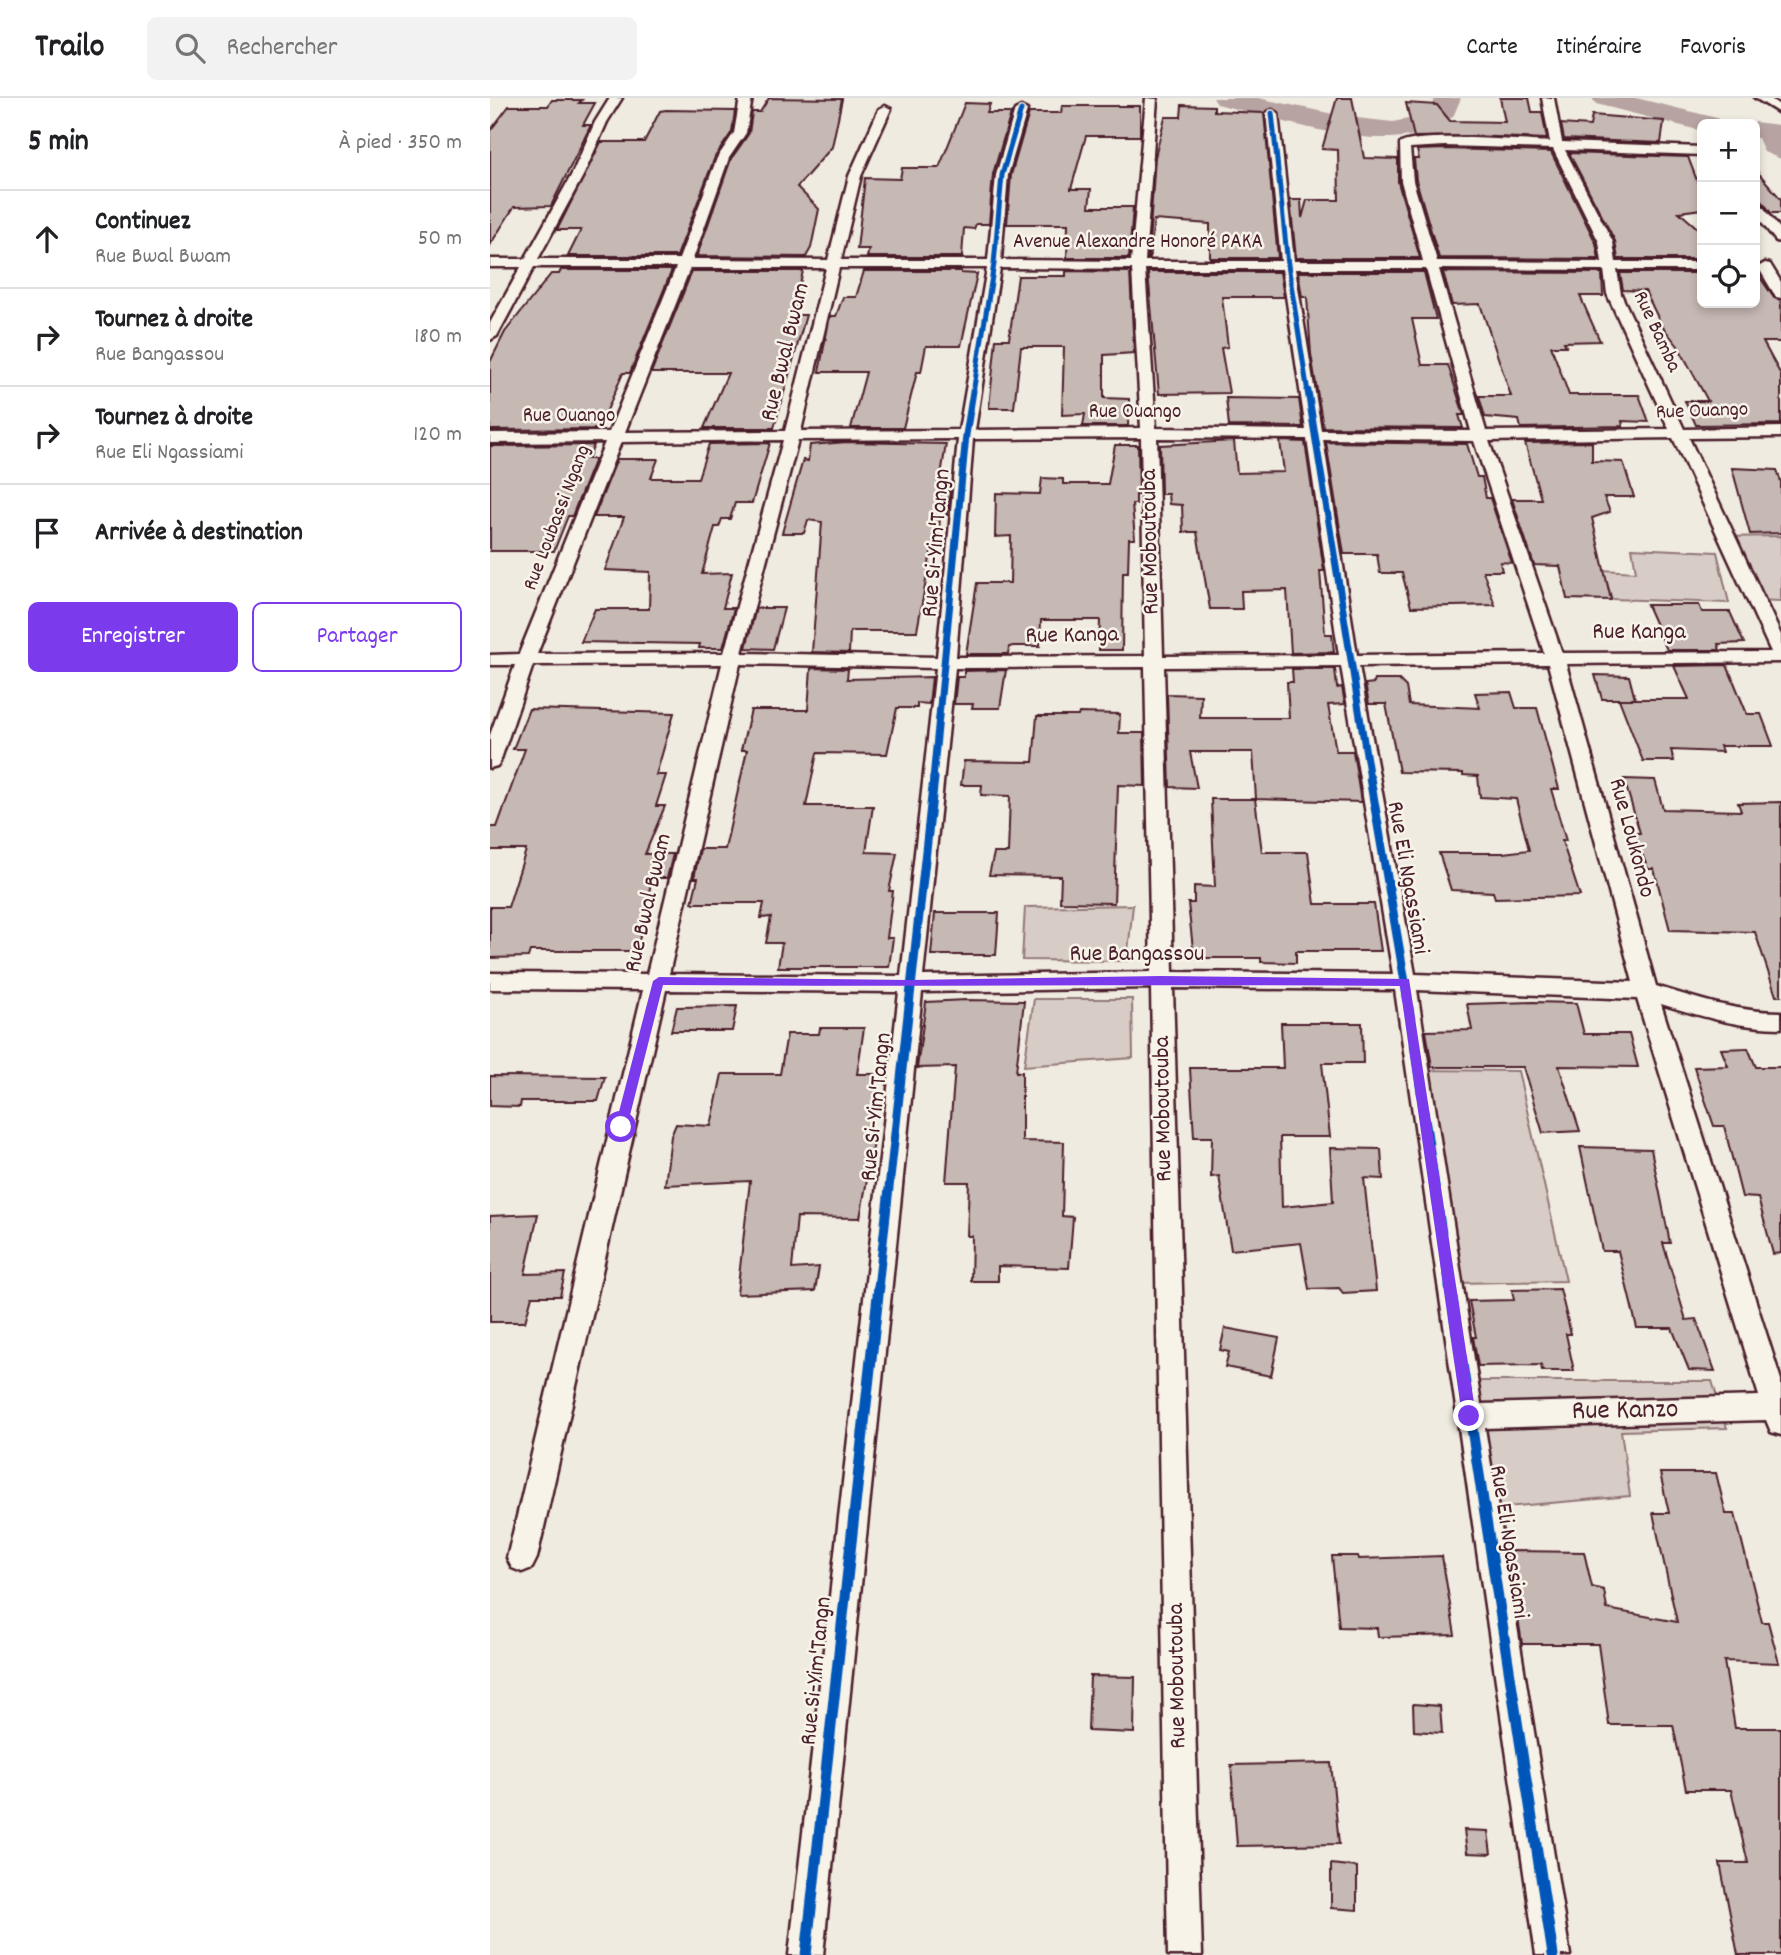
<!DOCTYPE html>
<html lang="fr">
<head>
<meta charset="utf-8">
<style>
	:root { --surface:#fff; --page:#f2f2f2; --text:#202124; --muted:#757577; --line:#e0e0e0; --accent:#7c3aed }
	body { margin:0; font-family:Dekko,sans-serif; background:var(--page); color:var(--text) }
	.controls { position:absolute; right:21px; top:21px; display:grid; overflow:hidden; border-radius:10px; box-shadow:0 4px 10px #0003 }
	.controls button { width:63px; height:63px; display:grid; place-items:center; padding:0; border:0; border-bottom:2px solid var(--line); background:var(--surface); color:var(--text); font:35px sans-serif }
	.stop { position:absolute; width:21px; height:21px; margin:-16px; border:5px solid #7c3aed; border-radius:50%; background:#fff }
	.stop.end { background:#7c3aed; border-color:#fff; box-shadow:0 2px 7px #0008 }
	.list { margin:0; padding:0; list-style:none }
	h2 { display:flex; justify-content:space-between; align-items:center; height:91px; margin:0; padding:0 28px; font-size:30px }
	h2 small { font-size:23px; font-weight:400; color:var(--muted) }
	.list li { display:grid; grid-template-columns:46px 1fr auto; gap:21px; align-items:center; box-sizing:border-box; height:98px; padding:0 28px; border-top:2px solid var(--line) }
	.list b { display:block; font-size:26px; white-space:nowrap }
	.list p { margin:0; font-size:23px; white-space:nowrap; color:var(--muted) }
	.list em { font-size:23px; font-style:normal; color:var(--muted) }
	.actions { display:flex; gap:14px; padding:21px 28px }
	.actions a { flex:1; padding:16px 0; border:2px solid var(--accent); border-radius:10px; text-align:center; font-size:24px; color:var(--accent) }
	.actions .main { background:var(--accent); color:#fff }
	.icon { flex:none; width:38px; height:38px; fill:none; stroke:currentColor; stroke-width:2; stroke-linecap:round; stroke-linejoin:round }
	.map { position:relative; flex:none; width:1291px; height:1857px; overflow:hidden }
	header { display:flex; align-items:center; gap:42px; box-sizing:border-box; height:98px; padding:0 35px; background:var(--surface); border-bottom:2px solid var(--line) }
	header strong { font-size:33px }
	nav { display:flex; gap:38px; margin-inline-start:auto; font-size:24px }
	.search { width:490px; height:63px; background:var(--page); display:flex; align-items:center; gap:18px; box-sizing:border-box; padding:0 24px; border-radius:10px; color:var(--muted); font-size:26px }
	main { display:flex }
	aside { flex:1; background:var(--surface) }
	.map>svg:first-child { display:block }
</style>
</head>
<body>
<header>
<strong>Trailo</strong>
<div class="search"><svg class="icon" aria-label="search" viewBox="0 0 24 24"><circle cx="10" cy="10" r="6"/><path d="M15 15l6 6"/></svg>Rechercher</div>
<nav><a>Carte</a><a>Itinéraire</a><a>Favoris</a></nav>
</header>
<main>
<aside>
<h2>5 min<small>À pied · 350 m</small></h2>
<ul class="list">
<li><svg class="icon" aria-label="ahead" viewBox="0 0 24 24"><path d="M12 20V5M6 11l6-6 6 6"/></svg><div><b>Continuez</b><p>Rue Bwal Bwam</p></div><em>50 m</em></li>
<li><svg class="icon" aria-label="right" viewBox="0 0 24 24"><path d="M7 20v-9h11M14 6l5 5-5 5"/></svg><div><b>Tournez à droite</b><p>Rue Bangassou</p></div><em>180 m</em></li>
<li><svg class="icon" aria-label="right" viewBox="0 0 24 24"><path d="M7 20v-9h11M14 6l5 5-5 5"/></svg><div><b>Tournez à droite</b><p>Rue Eli Ngassiami</p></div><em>120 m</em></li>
<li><svg class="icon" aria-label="arrive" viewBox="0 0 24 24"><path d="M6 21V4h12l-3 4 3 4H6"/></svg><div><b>Arrivée à destination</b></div></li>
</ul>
<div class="actions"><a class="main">Enregistrer</a><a>Partager</a></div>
</aside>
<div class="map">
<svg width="1291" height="1857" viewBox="0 0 1291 1857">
	<rect width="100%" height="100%" fill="#f0ebe0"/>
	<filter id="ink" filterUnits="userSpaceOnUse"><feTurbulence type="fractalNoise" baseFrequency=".0143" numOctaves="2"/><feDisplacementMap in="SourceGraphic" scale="14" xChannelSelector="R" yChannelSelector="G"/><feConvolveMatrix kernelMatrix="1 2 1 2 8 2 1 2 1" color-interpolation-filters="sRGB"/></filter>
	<g filter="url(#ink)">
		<g fill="#d8cdc6" stroke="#917678" stroke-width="2">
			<polygon points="1291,438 1291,503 1263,502 1232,439"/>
			<polygon points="1142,450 1227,454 1239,505 1122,501 1113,472 1146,474"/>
			<polygon points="643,807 637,863 532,862 535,809"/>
			<polygon points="544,901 642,901 643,960 534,968"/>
			<polygon points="931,972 1028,973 1076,1183 968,1185"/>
			<polygon points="986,1283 1222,1283 1237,1330 1131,1333 1140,1398 993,1411"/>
		</g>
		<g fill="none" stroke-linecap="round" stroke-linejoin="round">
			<g fill="#b7a4a2" fill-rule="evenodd">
				<path d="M 723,0 L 768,0 L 857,19 L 903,24 L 918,21 L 942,9 L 945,0 L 971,0 L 963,19 C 949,27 935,35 919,38 C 866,48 780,19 727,6 Z"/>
				<polygon points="1102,0 1146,0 1227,20 1231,26 1212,26 1212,33 1106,6"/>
				<polygon points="1265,24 1289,27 1291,31 1291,61 1274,54 1268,40 1265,40 1265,26 1255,26"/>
			</g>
		</g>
		<g fill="#c6b8b3" stroke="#4a1f2b" stroke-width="2">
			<polygon points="279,0 352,1 342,49 307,89 329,111 321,150 316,159 207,158 241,61 259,35 262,14 270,14"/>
			<polygon points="847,0 862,0 874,60 908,61 908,84 930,160 806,160 800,102 811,102 812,120 817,102 849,102 848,52 832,51"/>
			<polygon points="1010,0 1039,0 1042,14 1052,14 1057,41 981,38 924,39 916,5 947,7 960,23 1015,24"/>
			<polygon points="62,2 92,2 89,5 105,5 93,27 101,27 61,108 24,109 0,147 0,33 19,8 58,8"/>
			<polygon points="475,5 500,6 497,15 521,15 503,76 499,126 486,126 484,131 474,130 472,159 377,159 379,151 367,151 375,80 410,81 412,70 449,70"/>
			<polygon points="692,7 724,8 724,13 774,15 788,160 720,160 720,126 664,122 660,160 658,160 665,59 675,19 691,19"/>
			<polygon points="572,8 650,8 650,38 596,38 581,91 601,91 599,109 643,109 639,160 577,160 578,126 517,126 521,77 539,15 571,15"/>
			<polygon points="176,12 245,13 242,34 225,59 187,158 78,158 91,132 67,132 111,44 154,44 170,13"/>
			<polygon points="1102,17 1174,23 1171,45 1074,41 1071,26 1100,28"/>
			<polygon points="955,51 1061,54 1106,145 1109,161 949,160 926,82 924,61 929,61 927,52"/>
			<polygon points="1079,55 1198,59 1212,96 1212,111 1189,114 1212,134 1212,161 1128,161 1125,143"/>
			<polygon points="1265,71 1291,101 1291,115 1281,115 1272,103 1265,102"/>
			<polygon points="71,172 182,172 140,275 133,275 109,331 0,332 0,264 15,234 61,176 69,176"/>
			<polygon points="1265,172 1284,200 1291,202 1291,244 1273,244 1291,277 1291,326 1206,327 1195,303 1218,303 1188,248 1172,228 1155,193 1133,192 1130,175 1212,175 1212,205 1265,205"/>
			<polygon points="202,173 313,173 303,217 316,217 284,330 214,330 238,275 161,275"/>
			<polygon points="374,173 471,173 471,175 487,176 471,248 436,248 431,274 427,274 413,330 361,330 376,274 329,274 340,218 346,218 353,199 366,199"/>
			<polygon points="576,173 640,174 644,255 614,257 614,300 639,301 638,328 593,328 595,316 572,317 574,249 531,249 524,310 499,310 506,241 519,241 528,178 576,178"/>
			<polygon points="658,174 790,174 794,199 732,199 738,249 731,250 739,295 669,296"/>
			<polygon points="808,174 934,174 946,221 922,221 932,267 958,267 974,317 969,317 973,330 833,329 821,256 817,199 812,199"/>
			<polygon points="953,174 1112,175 1113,198 1090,198 1110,243 1074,244 1076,248 1061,248 1079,297 1149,297 1159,324 1132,323 1133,328 1031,330 1029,322 995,319 989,298 1021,298 990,206 962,207"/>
			<polygon points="736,300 809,301 813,329 739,328"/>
			<polygon points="744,343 747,375 794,374 790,343 815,344 834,473 830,473 835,536 842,536 844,554 801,555 797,492 751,493 752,511 720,511 707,434 693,434 692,407 679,406 678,396 671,396 670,347"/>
			<polygon points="357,344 456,346 449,390 460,394 457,417 450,417 449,438 444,438 427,533 360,533 359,555 322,554 332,424 318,422 314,435 292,435 313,362 318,363 320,347"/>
			<polygon points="836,344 977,346 987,379 992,379 996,400 1000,400 1022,465 1010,464 1012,473 993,473 1005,507 921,509 912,475 890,475 887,456 854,456"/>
			<polygon points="1102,344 1102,363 1133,364 1144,399 1114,399 1120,414 1102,420 1121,502 1077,501 1070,468 1044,467 1022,401 1051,401 1035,345"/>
			<polygon points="280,345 262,405 245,405 240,421 232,421 229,429 225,429 212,476 242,475 233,510 244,510 233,550 209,550 210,546 91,544 105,511 159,511 160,474 115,472 134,419 104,419 127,361 168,361 161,380 208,380 219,346"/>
			<polygon points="104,347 98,361 105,361 82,418 78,418 64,453 0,453 0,348"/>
			<polygon points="625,347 648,347 649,397 646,397 646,406 642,406 645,441 639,441 638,474 633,474 632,552 609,552 610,522 551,522 550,548 523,548 519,549 518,556 476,556 487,485 520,485 521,438 505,439 506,395 550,396 552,380 573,381 573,386 618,386"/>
			<polygon points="1242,370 1287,372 1291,384 1291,435 1260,436"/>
			<polygon points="1157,507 1209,507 1212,514 1240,514 1254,545 1228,546 1230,552 1177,552"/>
			<polygon points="266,510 294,510 283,551 256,550"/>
			<polygon points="1237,567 1257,616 1271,616 1283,648 1230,648 1232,654 1181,652 1184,663 1153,663 1129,601 1199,601 1184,568"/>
			<polygon points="321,570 358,571 357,581 442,579 439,606 427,605 427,610 407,610 397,656 327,655 316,708 383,708 376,754 407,755 399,793 403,793 397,840 403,840 399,869 288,869 292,845 276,845 281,819 271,820 274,805 202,805 208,780 204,780 210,751 235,751 257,652 251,652 261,612 318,612"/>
			<polygon points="802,571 845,571 847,590 852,589 855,606 838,607 846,653 863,653 871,704 766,701 763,654 700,654 707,690 680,689 677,596 711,597 710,620 799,620 797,584 803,584"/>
			<polygon points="516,572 510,610 482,610 483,606 464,606 467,579 474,579 474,573"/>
			<polygon points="1105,577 1139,578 1145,601 1112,601"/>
			<polygon points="885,582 909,582 916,589 919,607 990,610 985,595 1021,594 1026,610 1047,610 1069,691 1061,691 1076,743 1072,743 1090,798 1005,800 1003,794 961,792 949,755 1013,755 1039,752 1026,701 990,699 988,678 973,677 973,675 909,674 896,606 879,606 875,586 884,585"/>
			<polygon points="39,611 184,615 166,677 176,677 166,708 175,708 155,756 183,756 177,780 162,780 147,853 40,853 38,859 0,860 0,809 18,809 36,752 0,752 0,729 7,729 35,651 23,651"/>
			<polygon points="589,615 630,616 629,635 654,635 655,688 628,687 624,805 570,804 571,778 499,777 504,755 518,755 520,698 491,697 492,687 471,687 474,663 543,664 547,618 588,618"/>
			<polygon points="1134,681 1165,682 1173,711 1251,713 1248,705 1291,704 1291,898 1286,898 1265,834 1180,832 1164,771 1158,771 1144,735 1150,735"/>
			<polygon points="721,701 765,701 772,754 818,754 825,806 884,806 891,853 806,853 806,865 771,864 771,860 704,860 698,805 704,805 704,788 725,789"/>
			<polygon points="445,815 509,815 506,857 441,857"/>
			<polygon points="476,902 534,903 526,974 532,974 532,1043 574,1044 572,1118 583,1119 579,1170 508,1168 508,1183 481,1183 482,1138 477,1138 479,1084 456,1084 465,969 427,970 436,904"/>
			<polygon points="1043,904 1086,905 1094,936 1139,936 1148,969 1069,968 1090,1033 1053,1035 1033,969 942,969 936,933 982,932 977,906"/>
			<polygon points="247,908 242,933 181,933 187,909"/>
			<polygon points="791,925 872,925 873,965 832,965 840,1039 790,1039 792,1109 843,1104 840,1050 891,1051 893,1081 874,1080 886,1193 853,1195 849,1190 819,1191 811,1145 741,1152 729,1078 721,1079 722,1039 704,1039 700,970 793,970"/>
			<polygon points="330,930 374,930 367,976 388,976 379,1044 384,1044 370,1120 307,1119 302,1171 329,1169 325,1193 247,1196 260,1083 175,1087 181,1038 186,1026 221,1028 232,976 290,976 297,936 329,936"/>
			<polygon points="1258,950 1266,969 1291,969 1291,1155 1283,1156 1268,1100 1252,1099 1234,1028 1224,1028 1204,969 1238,968 1231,951"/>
			<polygon points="0,978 115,979 108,1003 31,1003 30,1009 0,1008"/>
			<polygon points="1090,1049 1161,1051 1180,1145 1173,1145 1196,1222 1206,1221 1225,1273 1199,1272 1182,1230 1147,1230 1128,1153 1112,1153"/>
			<polygon points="48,1116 35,1176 75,1175 70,1198 42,1198 35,1224 0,1224 0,1118"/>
			<polygon points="1070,1191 1081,1236 1076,1236 1084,1273 1052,1273 1051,1267 988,1268 983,1239 986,1239 979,1203 1024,1202 1022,1192"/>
			<polygon points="735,1230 789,1240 781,1278 735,1269 739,1254 730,1252"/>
			<polygon points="1170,1375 1226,1375 1236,1416 1245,1416 1272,1524 1278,1524 1289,1565 1234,1563 1245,1630 1291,1630 1291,1857 1248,1857 1230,1765 1258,1765 1241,1692 1196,1692 1183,1627 1119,1627 1108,1546 1032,1546 1023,1487 1021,1453 1094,1454 1102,1489 1114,1492 1117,1511 1187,1524 1163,1415 1179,1415"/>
			<polygon points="842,1458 868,1458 869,1461 952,1458 965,1537 888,1539 887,1530 849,1529"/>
			<polygon points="600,1578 645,1579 644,1635 598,1633"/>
			<polygon points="923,1606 950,1608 952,1635 924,1633"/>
			<polygon points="841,1665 849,1746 747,1748 741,1667"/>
			<polygon points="974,1732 998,1733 1001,1756 977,1755"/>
			<polygon points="841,1766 867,1769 867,1812 841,1810"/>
		</g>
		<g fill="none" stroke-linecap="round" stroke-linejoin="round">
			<defs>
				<g id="street">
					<path d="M 120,0 L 132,0 L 117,24 L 94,76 L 48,161 L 189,161 L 227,60 L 244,35 L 250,0 L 262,0 L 256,35 L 239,60 L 203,161 L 338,162 L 359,78 L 389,11 L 395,8 L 401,11 L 371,78 L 351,162 L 498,162 L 506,77 L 525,12 L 531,9 L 537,12 L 518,77 L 511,162 L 641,163 L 656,0 L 667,1 L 655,163 L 791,163 L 776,15 L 782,12 L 788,15 L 804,163 L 933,163 L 911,83 L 910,46 C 926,34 1033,43 1060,44 L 1052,0 L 1064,0 L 1072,44 L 1212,49 L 1212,57 L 1075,52 L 1123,144 L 1126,164 L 1212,164 L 1212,172 L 1127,172 L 1131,196 L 1194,331 L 1291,329 L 1291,339 L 1199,340 L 1291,537 L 1291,564 L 1076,566 L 1166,888 C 1208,901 1247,914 1291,914 L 1291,930 C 1249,930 1211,918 1171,906 L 1291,1282 L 1291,1337 L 1281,1334 L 1276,1322 L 995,1330 L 1080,1857 L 1046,1857 L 905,892 L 683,890 L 712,1857 L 678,1857 L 661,890 L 432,894 L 333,1857 L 299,1857 L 409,894 L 176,892 L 47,1460 L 42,1470 L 32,1474 L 22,1470 L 17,1460 L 153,892 L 0,891 L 0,875 L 157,876 L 232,566 L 43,567 L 10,664 L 7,668 L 0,670 L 0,637 L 25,567 L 0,567 L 0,557 L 29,556 L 115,344 L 0,345 L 0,335 L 119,334 L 186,169 L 44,169 L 7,238 L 0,242 L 0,225 L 31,169 L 0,169 L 0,161 L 35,161 L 82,76 L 105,24 ZM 955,48 L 1063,51 L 1109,144 L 1112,164 L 947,163 L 923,83 L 920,50 ZM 200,170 L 336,170 L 295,333 L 135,334 ZM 349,170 L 497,170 L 469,332 L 311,333 ZM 510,170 L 642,171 L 651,330 L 485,332 ZM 655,171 L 792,171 L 816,332 L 666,330 ZM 805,171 L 936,171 L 981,333 L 831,332 ZM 949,171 L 1114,172 L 1117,196 L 1179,331 L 996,333 ZM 651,340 L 655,558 L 466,559 L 483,341 ZM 667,340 L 817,341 L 849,557 L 673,558 ZM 1183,340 L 1281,554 L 1072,555 L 999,343 ZM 468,341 L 447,559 L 252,555 L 308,342 ZM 833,341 L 984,343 L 1054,555 L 867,557 ZM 293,342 L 234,555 L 47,556 L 131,344 ZM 250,566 L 446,570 L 411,878 L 179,876 ZM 1058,566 L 1143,884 L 925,876 L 869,568 ZM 851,568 L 903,876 L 683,874 L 674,569 ZM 655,569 L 661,874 L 433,878 L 465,570 ZM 927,892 L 1147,901 L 1269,1298 L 991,1306 Z"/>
					<polygon points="1265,0 1279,0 1291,8 1291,16"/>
					<polygon points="1265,104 1270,105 1291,132 1291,144 1286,143 1265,116"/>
					<polygon points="1275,165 1280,166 1291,184 1291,200 1286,199 1268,169"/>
				</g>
			</defs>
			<use href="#street" stroke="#4a1f2b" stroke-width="5"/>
			<use href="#street" fill="#f7f3e8" fill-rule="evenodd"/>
			<defs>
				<g id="cycleway-far3">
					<polyline points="782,15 798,167 818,295"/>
					<polyline points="483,295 504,166 512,77 531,12"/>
				</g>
				<g id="cycleway-far2">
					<polyline points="818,293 880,681"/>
					<polyline points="443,681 476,337 483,293"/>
				</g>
				<g id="cycleway-far1">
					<polyline points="880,680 915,884 960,1190"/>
					<polyline points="388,1190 444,680"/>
				</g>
				<g id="cycleway">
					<polyline points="960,1188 1063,1857"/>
					<polyline points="316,1857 389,1188"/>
				</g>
			</defs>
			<use href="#cycleway-far3" stroke="#f7f3e8" stroke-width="8"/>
			<use href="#cycleway-far2" stroke="#f7f3e8" stroke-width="10"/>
			<use href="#cycleway-far1" stroke="#f7f3e8" stroke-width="13"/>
			<use href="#cycleway" stroke="#f7f3e8" stroke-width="16"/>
			<use href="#cycleway-far3" stroke="#0057b8" stroke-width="5"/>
			<use href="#cycleway-far2" stroke="#0057b8" stroke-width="7"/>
			<use href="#cycleway-far1" stroke="#0057b8" stroke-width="9"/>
			<use href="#cycleway" stroke="#0057b8" stroke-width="11"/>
		</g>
	</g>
	<path fill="#7c3aed" d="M 671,878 L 919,881 L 986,1318 L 984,1322 L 974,1322 L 972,1318 L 910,888 C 664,886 419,889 173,887 L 137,1029 L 131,1033 L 125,1029 L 163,883 L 169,879 L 420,882 Z"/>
	<g text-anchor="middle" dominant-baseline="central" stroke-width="5" stroke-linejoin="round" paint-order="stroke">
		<g font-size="21" fill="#4a1f2b" stroke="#f7f3e8">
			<text x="648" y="145">Avenue Alexandre Honoré PAKA</text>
			<text transform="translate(1166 234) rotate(65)">Rue Bamba</text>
			<text transform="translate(1212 314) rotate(-2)">Rue Ouango</text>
			<text x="645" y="315">Rue Ouango</text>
			<text x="79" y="319">Rue Ouango</text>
			<text transform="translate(68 420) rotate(-69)">Rue Loubassi Ngang</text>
		</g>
		<g font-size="24" fill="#4a1f2b" stroke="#f7f3e8">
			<text transform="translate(296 254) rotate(-76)">Rue Bwal Bwam</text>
			<text transform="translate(661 444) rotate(-91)">Rue Moboutouba</text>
			<text transform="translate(447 445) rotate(-85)">Rue Si-Yim'Tangn</text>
			<text x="1149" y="535">Rue Kanga</text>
			<text transform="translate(582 538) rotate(-1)">Rue Kanga</text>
			<text transform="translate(1141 740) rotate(75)">Rue Loukondo</text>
			<text transform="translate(917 780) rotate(80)">Rue Eli Ngassiami</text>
			<text transform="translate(159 805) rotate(-77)">Rue Bwal Bwam</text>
			<text x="647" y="857">Rue Bangassou</text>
			<text transform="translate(387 1009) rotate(-84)">Rue Si-Yim'Tangn</text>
			<text transform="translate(674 1011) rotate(-91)">Rue Moboutouba</text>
			<text transform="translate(1018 1444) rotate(81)">Rue Eli Ngassiami</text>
			<text transform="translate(327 1573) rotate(-84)">Rue Si-Yim'Tangn</text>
			<text transform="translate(688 1578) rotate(-91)">Rue Moboutouba</text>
		</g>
		<g font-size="28" fill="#4a1f2b" stroke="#f7f3e8">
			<text transform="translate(1135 1314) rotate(-1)">Rue Kanzo</text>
		</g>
	</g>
</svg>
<div class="controls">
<button>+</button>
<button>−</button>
<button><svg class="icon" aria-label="locate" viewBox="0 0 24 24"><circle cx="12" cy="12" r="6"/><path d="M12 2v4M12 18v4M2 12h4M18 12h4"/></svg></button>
</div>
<div class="stop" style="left:131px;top:1029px"></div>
<div class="stop end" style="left:979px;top:1318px"></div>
</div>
</main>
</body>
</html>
